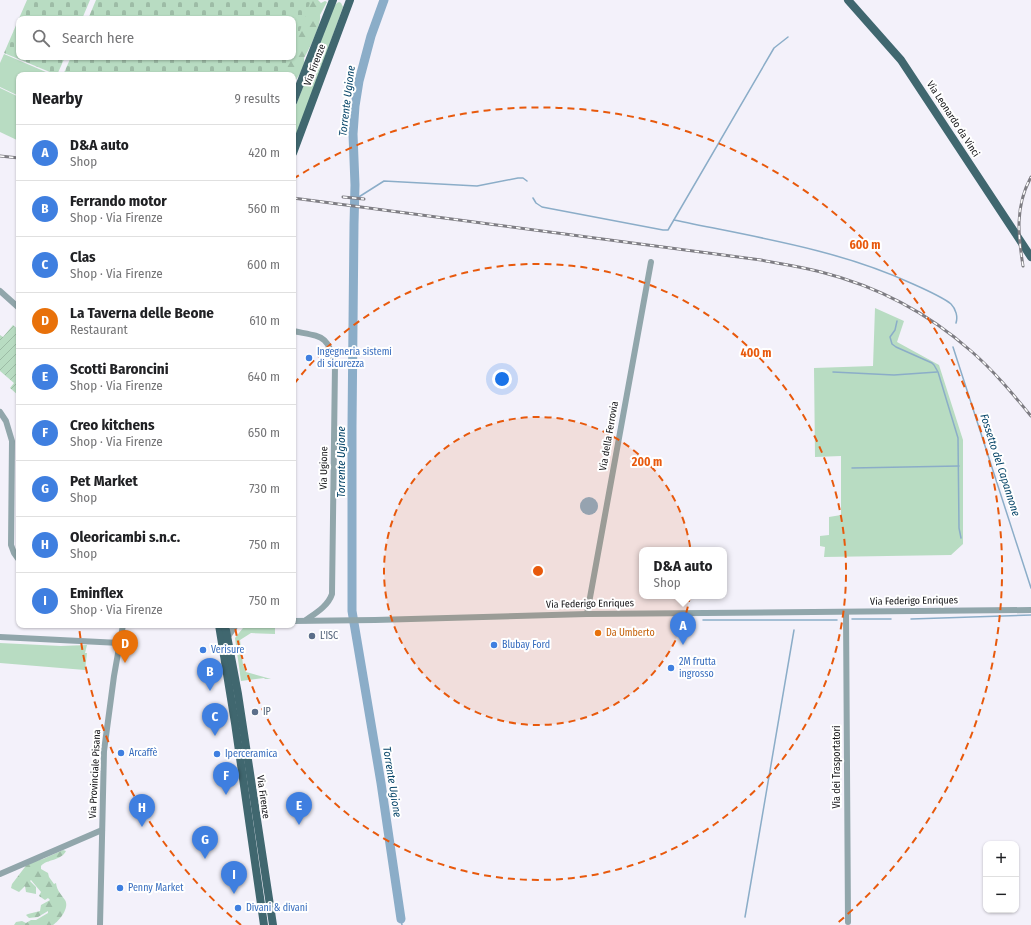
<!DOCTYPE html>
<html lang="en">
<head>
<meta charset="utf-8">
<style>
	:root { --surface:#fff; --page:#f6f6f6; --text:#202124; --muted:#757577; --line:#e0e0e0; --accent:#137424 }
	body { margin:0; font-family:"Fira Sans Condensed",sans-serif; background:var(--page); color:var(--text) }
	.controls { position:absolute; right:12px; bottom:12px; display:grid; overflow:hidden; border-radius:8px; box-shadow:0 1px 3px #0004 }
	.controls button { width:36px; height:36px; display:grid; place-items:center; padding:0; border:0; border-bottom:1px solid var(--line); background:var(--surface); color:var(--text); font:20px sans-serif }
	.you { position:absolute; left:502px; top:379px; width:14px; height:14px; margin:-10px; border:3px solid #fff; border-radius:50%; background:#1a73e8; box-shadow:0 0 0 6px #1a73e833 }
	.badge { display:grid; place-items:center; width:26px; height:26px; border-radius:50%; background:var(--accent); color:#fff; font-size:13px; font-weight:700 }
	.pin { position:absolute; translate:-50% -33px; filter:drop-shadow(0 1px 2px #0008) }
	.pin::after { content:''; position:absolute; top:21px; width:14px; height:12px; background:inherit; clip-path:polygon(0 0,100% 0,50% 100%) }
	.popup { position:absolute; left:639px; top:547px; width:88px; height:52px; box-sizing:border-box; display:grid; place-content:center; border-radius:8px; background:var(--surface); filter:drop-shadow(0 1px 3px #0005); font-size:13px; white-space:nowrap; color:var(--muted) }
	.popup b { font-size:15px; color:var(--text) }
	.popup::after { content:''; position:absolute; left:50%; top:100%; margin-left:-8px; border:8px solid transparent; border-top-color:var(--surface) }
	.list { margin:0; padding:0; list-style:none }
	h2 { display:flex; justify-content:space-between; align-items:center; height:52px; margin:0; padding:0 16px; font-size:17px }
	h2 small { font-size:13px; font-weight:400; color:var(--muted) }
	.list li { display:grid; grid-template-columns:26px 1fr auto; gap:12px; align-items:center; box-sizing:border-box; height:56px; padding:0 16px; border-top:1px solid var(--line) }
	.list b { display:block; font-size:15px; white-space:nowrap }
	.list p { margin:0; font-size:13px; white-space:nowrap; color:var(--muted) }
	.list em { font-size:13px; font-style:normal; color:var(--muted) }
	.icon { flex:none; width:22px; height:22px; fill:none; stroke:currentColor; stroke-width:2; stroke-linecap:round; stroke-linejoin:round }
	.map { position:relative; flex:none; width:1031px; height:925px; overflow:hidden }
	.search { position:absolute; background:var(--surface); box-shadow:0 1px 3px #0004; left:16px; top:16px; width:280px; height:44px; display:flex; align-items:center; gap:10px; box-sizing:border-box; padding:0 14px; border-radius:8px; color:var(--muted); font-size:15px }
	.panel { position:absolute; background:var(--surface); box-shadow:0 1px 3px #0004; left:16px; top:72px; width:280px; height:556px; border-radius:8px }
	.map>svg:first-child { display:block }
</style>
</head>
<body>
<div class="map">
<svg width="1031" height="925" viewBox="0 0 1031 925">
	<defs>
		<pattern id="forest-firs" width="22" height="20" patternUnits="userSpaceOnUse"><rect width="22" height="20" fill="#b8dcc2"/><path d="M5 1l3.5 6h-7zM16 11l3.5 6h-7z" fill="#9dbca6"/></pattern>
		<pattern id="cemetery-stones" width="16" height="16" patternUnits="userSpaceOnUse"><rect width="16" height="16" fill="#b8dcc2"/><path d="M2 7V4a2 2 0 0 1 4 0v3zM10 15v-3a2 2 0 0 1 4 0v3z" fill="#9dbca6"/></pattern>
		<pattern id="garden-furrows" width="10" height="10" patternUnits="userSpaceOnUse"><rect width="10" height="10" fill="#b8dcc2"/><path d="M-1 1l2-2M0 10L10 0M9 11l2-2" fill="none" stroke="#9dbca6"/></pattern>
	</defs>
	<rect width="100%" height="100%" fill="#f3f1fa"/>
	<g fill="#b8dcc2">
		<polygon points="339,2 341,3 343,7 293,145 293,113 334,6 337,3"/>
		<polygon points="4,54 53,75 19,75 19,96 0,87 0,63"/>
		<polygon points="0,88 19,97 19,141 0,132"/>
		<polygon points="875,308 904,321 897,342 939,365 963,440 963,544 951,555 824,557 825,547 820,546 820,536 829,535 829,517 841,515 841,456 815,457 814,368 873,366"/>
		<polygon points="243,628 275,628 275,634 251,633 240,640 243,665 246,672 271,679 265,679 264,678 241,681 235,638"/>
		<polygon points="0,643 61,646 87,645 85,653 87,653 85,670 0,663"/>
	</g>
	<g fill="url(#forest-firs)">
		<path d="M 309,0 L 318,0 L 321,3 L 325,1 L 327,2 L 320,15 C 322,23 309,50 304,58 C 306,67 298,77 293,84 L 293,75 L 281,75 L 288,57 L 293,57 L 293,44 Z"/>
		<path d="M 63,850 L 66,851 C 61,861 47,859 41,866 L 41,869 L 48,873 L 49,877 L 54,884 L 56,883 C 57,891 61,894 65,900 C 70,908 59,921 53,925 L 14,925 L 16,922 L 22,921 L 26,923 L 31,920 L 36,920 L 48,913 L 48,911 L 38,917 L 29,918 L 26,915 L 28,914 L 40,911 L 41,905 L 50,900 L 48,898 L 45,900 L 39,896 L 41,892 L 31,880 L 30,881 L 36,887 L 36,894 L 26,892 L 25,886 L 19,892 L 11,888 L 12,884 L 28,863 L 43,859 Z"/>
	</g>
	<g fill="url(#cemetery-stones)">
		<polygon points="27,0 90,0 82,19 19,19 19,57 65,57 57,75 4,53"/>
		<polygon points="96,0 311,0 293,50 293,19 88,19"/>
		<polygon points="71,57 290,57 284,75 63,75"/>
	</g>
	<polygon fill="url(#garden-furrows)" points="13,325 19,330 19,396 10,388 14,383 0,371 0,335 3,337"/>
	<circle fill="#8badc8" cx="589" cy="506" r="9"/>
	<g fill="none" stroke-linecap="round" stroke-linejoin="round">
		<g stroke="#8badc8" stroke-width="1.5">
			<polyline points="533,198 536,203 542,207 663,230 668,230 774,48 788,37"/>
			<polyline points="354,200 384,181 477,186 518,178 523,178 527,181"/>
			<path d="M 674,220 C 754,237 838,249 913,284 C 922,288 944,298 951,304 C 956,309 958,317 956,323"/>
			<polyline points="897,321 895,330 890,337 892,344 896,347 932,363 934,365 938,372 958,438 959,528 961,538"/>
			<polyline points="953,347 1031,588"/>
			<polyline points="833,372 894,375 937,372"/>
			<polyline points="852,468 959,466"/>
			<polyline points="852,619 891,619"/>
			<polyline points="911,619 1031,615"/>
			<polyline points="703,620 837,620"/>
			<polyline points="745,917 794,630"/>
			<polyline points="401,919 402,925"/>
		</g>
		<polyline stroke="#8badc8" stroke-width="9" points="384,0 371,36 359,81 355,106 353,134 355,185 354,224 352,426 352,611 381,783 401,919"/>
		<g stroke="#91a6ab" stroke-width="6">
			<polyline points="0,291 19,308"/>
			<path d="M 293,331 C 322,337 328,334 335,365 L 332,594 C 328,606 316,613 306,620"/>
			<polyline points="0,412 6,421 12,441 11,545 14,553 19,560"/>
			<polyline points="846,612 848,922"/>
			<polyline points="587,614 651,262"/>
			<polyline points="293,621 375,620 587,614 1031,610"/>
			<polyline points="0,637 120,643"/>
			<polyline points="227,638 236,625"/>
			<polyline points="0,874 102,830"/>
			<polyline points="100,925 104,751 114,676 123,625"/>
		</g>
		<g stroke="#40676f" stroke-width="8">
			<polyline points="848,0 901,60 1031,257"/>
			<polyline points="293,102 333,0"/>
			<polyline points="293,153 350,0"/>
			<polyline points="219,625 235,723 264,925"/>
			<polyline points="225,625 238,694 273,925"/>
		</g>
		<defs>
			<g id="rail">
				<polyline points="0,156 19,158"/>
				<polyline points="343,197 364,199"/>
				<path d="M 293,198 L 761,260 C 781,264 802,267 821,272 C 876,286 928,313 971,351 C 993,370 1012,393 1031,416"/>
				<path d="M 1023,266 C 1018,235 1015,206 1031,177"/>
			</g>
		</defs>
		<use href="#rail" stroke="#7e7d83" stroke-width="3"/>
		<use href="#rail" stroke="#fff" stroke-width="1.5" stroke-dasharray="4.5" stroke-linecap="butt"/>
	</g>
	<circle cx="538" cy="571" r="154" fill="#e8590c" fill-opacity=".12"/>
	<g fill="none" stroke="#e8590c" stroke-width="2" stroke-dasharray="7 5">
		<circle cx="538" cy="571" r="154"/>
		<path d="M294 384A308 308 0 1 1 235 627"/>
		<path d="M241 925A462 462 0 0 1 79 627M293 179A462 462 0 0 1 835 925"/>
	</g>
	<g fill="#3f7fe0" stroke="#fff" stroke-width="1.5">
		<circle cx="309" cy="358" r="4"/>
		<circle cx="494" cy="645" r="4"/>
		<circle cx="203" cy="650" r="4"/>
		<circle cx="671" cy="668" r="4"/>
		<circle cx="121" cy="753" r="4"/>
		<circle cx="217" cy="754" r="4"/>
		<circle cx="120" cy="888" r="4"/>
		<circle cx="238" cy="908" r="4"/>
	</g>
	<circle fill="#e8710a" stroke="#fff" stroke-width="1.5" cx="598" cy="633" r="4"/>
	<g fill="#5c6f8a" stroke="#fff" stroke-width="1.5">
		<circle cx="312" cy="636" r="4"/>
		<circle cx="255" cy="712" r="4"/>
	</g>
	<g text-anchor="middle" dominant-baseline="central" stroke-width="4" stroke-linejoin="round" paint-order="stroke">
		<g font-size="10" fill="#141417" stroke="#fff">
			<text transform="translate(315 65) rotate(-69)">Via Firenze</text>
			<text transform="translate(953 119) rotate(57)">Via Leonardo da Vinci</text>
			<text transform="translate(609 436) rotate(-80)">Via della Ferrovia</text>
			<text transform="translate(324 468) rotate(-89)">Via Ugione</text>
			<text transform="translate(914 601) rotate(-1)">Via Federigo Enriques</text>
			<text transform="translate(590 604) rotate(-1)">Via Federigo Enriques</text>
			<text transform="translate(837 767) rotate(-90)">Via dei Trasportatori</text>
			<text transform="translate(95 774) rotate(-87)">Via Provinciale Pisana</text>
			<text transform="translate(263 797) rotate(82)">Via Firenze</text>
		</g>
		<g font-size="10" fill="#366cbe" stroke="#fff" text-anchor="start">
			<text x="317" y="352">Ingegneria sistemi<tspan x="317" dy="12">di sicurezza</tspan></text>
			<text x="502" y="645">Blubay Ford</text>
			<text x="211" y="650">Verisure</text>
			<text x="679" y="662">2M frutta<tspan x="679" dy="12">ingrosso</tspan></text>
			<text x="129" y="753">Arcaffè</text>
			<text x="225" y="754">Iperceramica</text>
			<text x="128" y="888">Penny Market</text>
			<text x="246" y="908">Divani &amp; divani</text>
		</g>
		<g font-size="10" fill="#c56008" stroke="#fff" text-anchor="start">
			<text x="606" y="633">Da Umberto</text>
		</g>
		<g font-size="10" fill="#4e5e75" stroke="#fff" text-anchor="start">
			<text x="320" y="636">L'ISC</text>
			<text x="263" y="712">IP</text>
		</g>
		<g font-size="11" font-style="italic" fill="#044367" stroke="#fff">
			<text transform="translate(347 101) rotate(-83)">Torrente Ugione</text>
			<text transform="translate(341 462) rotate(-90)">Torrente Ugione</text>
			<text transform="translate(1000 465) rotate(72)">Fossetto del Capannone</text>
			<text transform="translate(392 782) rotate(81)">Torrente Ugione</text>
		</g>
	</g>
	<circle cx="538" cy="571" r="6" fill="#e8590c" stroke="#fff" stroke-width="2"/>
	<g font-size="12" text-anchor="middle" font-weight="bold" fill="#e8590c" stroke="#fff" stroke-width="4" stroke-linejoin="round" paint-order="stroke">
		<text x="865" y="249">600 m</text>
		<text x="756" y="357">400 m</text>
		<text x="647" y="466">200 m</text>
	</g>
</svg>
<div class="controls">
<button>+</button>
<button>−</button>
</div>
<div class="you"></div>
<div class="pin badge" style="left:683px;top:645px;background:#3f7fe0">A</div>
<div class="popup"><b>D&amp;A auto</b>Shop</div>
<div class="pin badge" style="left:210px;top:691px;background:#3f7fe0">B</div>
<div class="pin badge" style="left:215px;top:736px;background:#3f7fe0">C</div>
<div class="pin badge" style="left:125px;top:663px;background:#e8710a">D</div>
<div class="pin badge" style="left:299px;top:825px;background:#3f7fe0">E</div>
<div class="pin badge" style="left:226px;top:795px;background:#3f7fe0">F</div>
<div class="pin badge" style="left:205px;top:859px;background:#3f7fe0">G</div>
<div class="pin badge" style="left:142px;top:827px;background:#3f7fe0">H</div>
<div class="pin badge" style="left:234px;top:894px;background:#3f7fe0">I</div>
<div class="search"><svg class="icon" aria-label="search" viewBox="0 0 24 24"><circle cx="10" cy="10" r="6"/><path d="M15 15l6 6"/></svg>Search here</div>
<section class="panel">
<h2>Nearby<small>9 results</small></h2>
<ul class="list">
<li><span class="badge" style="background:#3f7fe0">A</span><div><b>D&amp;A auto</b><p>Shop</p></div><em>420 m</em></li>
<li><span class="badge" style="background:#3f7fe0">B</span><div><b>Ferrando motor</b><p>Shop · Via Firenze</p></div><em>560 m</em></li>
<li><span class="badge" style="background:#3f7fe0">C</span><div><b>Clas</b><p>Shop · Via Firenze</p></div><em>600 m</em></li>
<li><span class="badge" style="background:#e8710a">D</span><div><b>La Taverna delle Beone</b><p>Restaurant</p></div><em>610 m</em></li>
<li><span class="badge" style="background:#3f7fe0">E</span><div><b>Scotti Baroncini</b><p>Shop · Via Firenze</p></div><em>640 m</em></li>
<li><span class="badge" style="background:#3f7fe0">F</span><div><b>Creo kitchens</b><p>Shop · Via Firenze</p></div><em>650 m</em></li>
<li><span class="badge" style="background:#3f7fe0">G</span><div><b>Pet Market</b><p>Shop</p></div><em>730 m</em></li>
<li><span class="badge" style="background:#3f7fe0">H</span><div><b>Oleoricambi s.n.c.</b><p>Shop</p></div><em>750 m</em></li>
<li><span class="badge" style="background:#3f7fe0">I</span><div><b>Eminflex</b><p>Shop · Via Firenze</p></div><em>750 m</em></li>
</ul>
</section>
</div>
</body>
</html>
